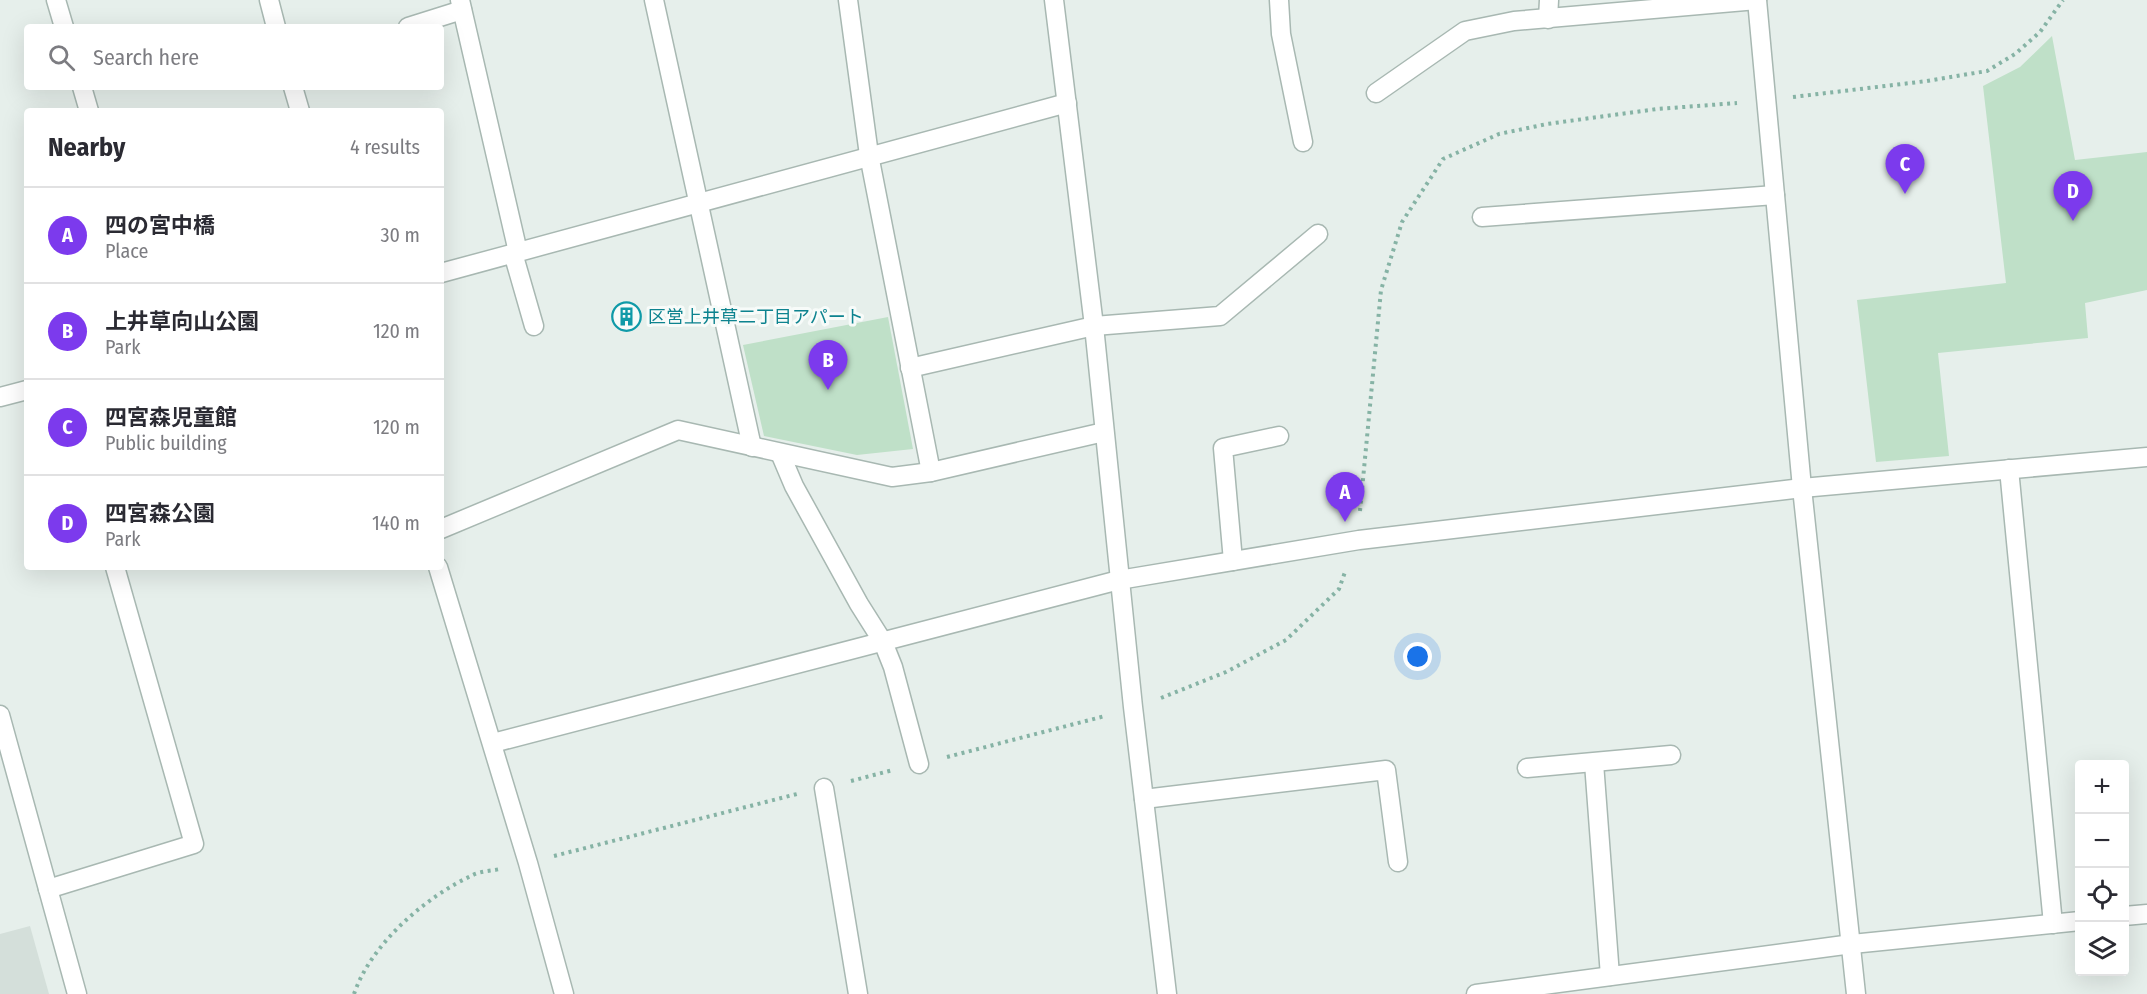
<!DOCTYPE html>
<html lang="en">
<head>
<meta charset="utf-8">
<style>
	:root { --surface:#fff; --page:#f2f2f3; --text:#2b2b33; --muted:#7c7c81; --line:#e1e1e2; --accent:#7c3aed }
	body { margin:0; font-family:"Fira Sans Condensed","Noto Sans JP",sans-serif; background:var(--page); color:var(--text) }
	.controls { position:absolute; right:18px; bottom:18px; display:grid; overflow:hidden; border-radius:6px; box-shadow:0 6px 24px #0002 }
	.controls button { width:54px; height:54px; display:grid; place-items:center; padding:0; border:0; border-bottom:2px solid var(--line); background:var(--surface); color:var(--text); font:30px sans-serif }
	.you { position:absolute; left:1418px; top:657px; width:21px; height:21px; margin:-15px; border:4px solid #fff; border-radius:50%; background:#1a73e8; box-shadow:0 0 0 9px #1a73e833 }
	.badge { display:grid; place-items:center; width:39px; height:39px; border-radius:50%; background:var(--accent); color:#fff; font-size:20px; font-weight:700 }
	.pin { position:absolute; translate:-50% -50px; filter:drop-shadow(0 2px 3px #0008) }
	.pin::after { content:''; position:absolute; top:32px; width:21px; height:18px; background:inherit; clip-path:polygon(0 0,100% 0,50% 100%) }
	.list { margin:0; padding:0; list-style:none }
	h2 { display:flex; justify-content:space-between; align-items:center; height:78px; margin:0; padding:0 24px; font-size:26px }
	h2 small { font-size:20px; font-weight:400; color:var(--muted) }
	.list li { display:grid; grid-template-columns:39px 1fr auto; gap:18px; align-items:center; box-sizing:border-box; height:96px; padding:0 24px; border-top:2px solid var(--line) }
	.list b { display:block; font-size:22px; white-space:nowrap }
	.list p { margin:0; font-size:20px; white-space:nowrap; color:var(--muted) }
	.list em { font-size:20px; font-style:normal; color:var(--muted) }
	.icon { flex:none; width:33px; height:33px; fill:none; stroke:currentColor; stroke-width:2; stroke-linecap:round; stroke-linejoin:round }
	.map { position:relative; flex:none; width:2147px; height:994px; overflow:hidden }
	.search { position:absolute; background:var(--surface); box-shadow:0 6px 24px #0002; left:24px; top:24px; width:420px; height:66px; display:flex; align-items:center; gap:15px; box-sizing:border-box; padding:0 21px; border-radius:6px; color:var(--muted); font-size:22px }
	.panel { position:absolute; background:var(--surface); box-shadow:0 6px 24px #0002; left:24px; top:108px; width:420px; height:462px; border-radius:6px }
	.map>svg:first-child { display:block }
</style>
</head>
<body>
<div class="map">
<svg width="2147" height="994" viewBox="0 0 2147 994">
	<rect width="100%" height="100%" fill="#e6efeb"/>
	<polygon fill="#d4dfda" points="30,926 49,994 0,994 0,934"/>
	<g fill="#bfe0c8">
		<polygon points="2052,36 2075,160 2147,152 2147,290 2085,303 2088,338 1938,353 1949,456 1876,462 1857,300 2006,283 1983,86 2020,67"/>
		<polygon points="888,317 913,449 857,455 764,436 743,345"/>
	</g>
	<g fill="none" stroke-linecap="round" stroke-linejoin="round">
		<defs>
			<g id="service">
				<polyline points="1482,217 1775,195"/>
				<polyline points="513,253 534,326"/>
				<polyline points="910,368 1094,326"/>
				<polyline points="780,453 794,486 859,604 883,642 893,667 919,764"/>
				<polyline points="2009,469 2053,924"/>
				<polyline points="1233,561 1223,448 1279,436"/>
				<polyline points="1594,763 1610,976"/>
				<polyline points="1527,768 1671,755"/>
				<polyline points="1144,799 1386,770 1398,862"/>
			</g>
			<g id="minor">
				<polyline points="56,0 64,27"/>
				<polyline points="269,0 276,27"/>
				<polyline points="460,0 518,252"/>
				<polyline points="654,0 752,447"/>
				<polyline points="848,0 869,155 931,472"/>
				<polyline points="1054,0 1094,326 1133,707 1167,994"/>
				<polyline points="1279,0 1281,34 1303,142"/>
				<polyline points="1548,19 1549,0"/>
				<polyline points="408,27 462,10"/>
				<polyline points="82,87 89,111"/>
				<polyline points="293,87 300,111"/>
				<polyline points="1376,93 1465,31 1514,21 1757,0"/>
				<polyline points="441,273 1067,103"/>
				<polyline points="1094,326 1220,316 1318,234"/>
				<polyline points="0,397 27,390"/>
				<polyline points="441,529 678,430 892,477 931,472 1104,432"/>
				<polyline points="438,567 528,863 564,994"/>
				<polyline points="493,743 1119,580 1359,540 1802,488 2147,457"/>
				<polyline points="824,788 858,994"/>
				<polyline points="48,889 194,844 115,567"/>
			</g>
			<g id="tertiary">
				<polyline points="1757,0 1802,488 1856,994"/>
				<polyline points="0,715 77,994"/>
				<polyline points="2124,916 2147,914"/>
				<polyline points="1476,994 1852,944 2080,921"/>
			</g>
		</defs>
		<use href="#service" stroke="#a8b8b2" stroke-width="21"/>
		<use href="#minor" stroke="#a8b8b2" stroke-width="21"/>
		<use href="#tertiary" stroke="#a8b8b2" stroke-width="21"/>
		<g stroke="#86b3a5" stroke-width="4" stroke-dasharray="3 4.5" stroke-linecap="butt">
			<polyline points="1793,97 1927,81 1987,71 2015,54 2040,32 2063,0"/>
			<polyline points="1360,511 1381,290 1402,222 1443,159 1499,134 1547,124 1657,109 1737,103"/>
			<polyline points="1161,698 1226,672 1286,640 1339,589 1345,572"/>
			<polyline points="947,757 1105,716"/>
			<polyline points="851,781 893,770"/>
			<polyline points="554,856 797,794"/>
			<path d="M 354,994 C 371,944 425,897 473,875 C 481,871 491,871 500,869"/>
		</g>
		<use href="#service" stroke="#fff" stroke-width="18"/>
		<use href="#minor" stroke="#fff" stroke-width="18"/>
		<use href="#tertiary" stroke="#fff" stroke-width="18"/>
	</g>
	<defs>
		<symbol id="building-ring" viewBox="-11 -11 22 22"><circle r="9.5" fill="#f7fbf9" stroke="#0f9aa8" stroke-width="1.5"/><path d="M-4-6H4V6H1V3H-1V6H-4ZM-2.5-4.3h1.7v1.8h-1.7ZM.8-4.3h1.7v1.8H.8ZM-2.5-1h1.7V.8h-1.7ZM.8-1h1.7V.8H.8Z" fill="#0f9aa8"/></symbol>
	</defs>
	<g fill-rule="evenodd">
		<use href="#building-ring" x="610" y="300" width="33" height="33"/>
	</g>
	<g text-anchor="middle" dominant-baseline="central" stroke-width="6" stroke-linejoin="round" paint-order="stroke">
		<g font-size="18" fill="#0d838f" stroke="#f7fbf9" text-anchor="start">
			<text x="648" y="317">区営上井草二丁目アパート</text>
		</g>
	</g>
</svg>
<div class="controls">
<button>+</button>
<button>−</button>
<button><svg class="icon" aria-label="locate" viewBox="0 0 24 24"><circle cx="12" cy="12" r="6"/><path d="M12 2v4M12 18v4M2 12h4M18 12h4"/></svg></button>
<button><svg class="icon" aria-label="layers" viewBox="0 0 24 24"><path d="M12 4l9 5-9 5-9-5zM3 14l9 5 9-5"/></svg></button>
</div>
<div class="you"></div>
<div class="pin badge" style="left:1345px;top:522px">A</div>
<div class="pin badge" style="left:828px;top:390px">B</div>
<div class="pin badge" style="left:1905px;top:194px">C</div>
<div class="pin badge" style="left:2073px;top:221px">D</div>
<div class="search"><svg class="icon" aria-label="search" viewBox="0 0 24 24"><circle cx="10" cy="10" r="6"/><path d="M15 15l6 6"/></svg>Search here</div>
<section class="panel">
<h2>Nearby<small>4 results</small></h2>
<ul class="list">
<li><span class="badge">A</span><div><b>四の宮中橋</b><p>Place</p></div><em>30 m</em></li>
<li><span class="badge">B</span><div><b>上井草向山公園</b><p>Park</p></div><em>120 m</em></li>
<li><span class="badge">C</span><div><b>四宮森児童館</b><p>Public building</p></div><em>120 m</em></li>
<li><span class="badge">D</span><div><b>四宮森公園</b><p>Park</p></div><em>140 m</em></li>
</ul>
</section>
</div>
</body>
</html>
